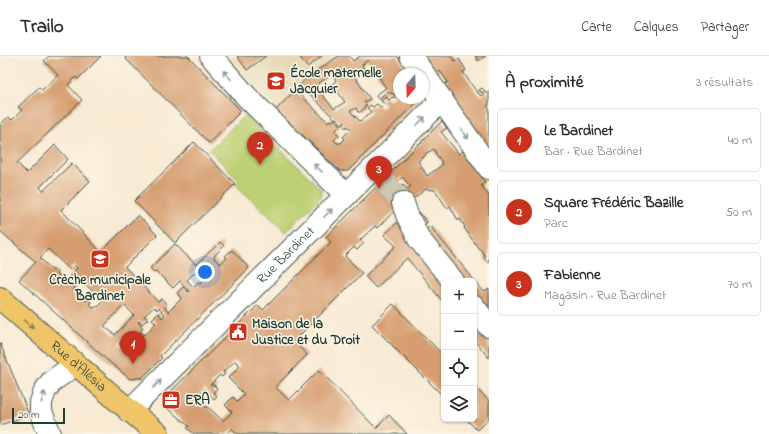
<!DOCTYPE html>
<html lang="fr">
<head>
<meta charset="utf-8">
<style>
	:root { --surface:#fff; --page:#f7f7f7; --text:#2b2b33; --muted:#7c7c81; --line:#e1e1e2; --accent:#c8321e }
	body { margin:0; font-family:"Indie Flower",sans-serif; background:var(--page); color:var(--text) }
	.controls { position:absolute; right:12px; bottom:12px; display:grid; overflow:hidden; border-radius:6px; box-shadow:0 1px 3px #0004 }
	.controls button { width:36px; height:36px; display:grid; place-items:center; padding:0; border:0; border-bottom:1px solid var(--line); background:var(--surface); color:var(--text); font:20px sans-serif }
	.compass { position:absolute; left:393px; top:12px; width:36px; height:36px; border-radius:50%; background:var(--surface); box-shadow:0 1px 3px #0004; rotate:199deg }
	.scale { position:absolute; left:12px; bottom:10px; width:53px; box-sizing:border-box; padding-left:4px; border:2px solid #1f3d34; border-top:0; font-size:11px; line-height:14px; white-space:nowrap; color:#1f3d34; -webkit-text-stroke:3px #fcf5e5; paint-order:stroke }
	.you { position:absolute; left:205px; top:216px; width:14px; height:14px; margin:-10px; border:3px solid #fff; border-radius:50%; background:#1a73e8; box-shadow:0 0 0 6px #1a73e833 }
	.badge { display:grid; place-items:center; width:26px; height:26px; border-radius:50%; background:var(--accent); color:#fff; font-size:13px; font-weight:700 }
	.pin { position:absolute; translate:-50% -33px; filter:drop-shadow(0 1px 2px #0008) }
	.pin::after { content:''; position:absolute; top:21px; width:14px; height:12px; background:inherit; clip-path:polygon(0 0,100% 0,50% 100%) }
	.list { margin:0; padding:0; list-style:none }
	h2 { display:flex; justify-content:space-between; align-items:center; height:52px; margin:0; padding:0 16px; font-size:17px }
	h2 small { font-size:13px; font-weight:400; color:var(--muted) }
	.list li { display:grid; grid-template-columns:26px 1fr auto; gap:12px; align-items:center; box-sizing:border-box; height:64px; margin:0 8px 8px; padding:0 8px; border:1px solid var(--line); border-radius:6px }
	.list b { display:block; font-size:15px; white-space:nowrap }
	.list p { margin:0; font-size:13px; white-space:nowrap; color:var(--muted) }
	.list em { font-size:13px; font-style:normal; color:var(--muted) }
	.icon { flex:none; width:22px; height:22px; fill:none; stroke:currentColor; stroke-width:2; stroke-linecap:round; stroke-linejoin:round }
	.map { position:relative; flex:none; width:489px; height:378px; overflow:hidden }
	header { display:flex; align-items:center; gap:24px; box-sizing:border-box; height:56px; padding:0 20px; background:var(--surface); border-bottom:1px solid var(--line) }
	header strong { font-size:19px }
	nav { display:flex; gap:22px; margin-inline-start:auto; font-size:14px }
	main { display:flex }
	aside { flex:1; background:var(--surface) }
	.map>svg:first-child { display:block }
</style>
</head>
<body>
<header>
<strong>Trailo</strong>
<nav><a>Carte</a><a>Calques</a><a>Partager</a></nav>
</header>
<main>
<div class="map">
<svg width="489" height="378" viewBox="0 0 489 378">
	<rect width="100%" height="100%" fill="#fcf5e5"/>
	<filter id="ink" filterUnits="userSpaceOnUse"><feTurbulence type="fractalNoise" baseFrequency=".025" numOctaves="2"/><feDisplacementMap in="SourceGraphic" scale="8" xChannelSelector="R" yChannelSelector="G"/><feConvolveMatrix kernelMatrix="1 2 1 2 8 2 1 2 1" color-interpolation-filters="sRGB"/></filter>
	<filter id="wash" filterUnits="userSpaceOnUse"><feTurbulence type="fractalNoise" baseFrequency=".012" numOctaves="4" result="noise"/><feDisplacementMap in="SourceGraphic" scale="16" xChannelSelector="R" yChannelSelector="G"/><feGaussianBlur stdDeviation="0.9" result="paint"/><feColorMatrix in="noise" values="0 0 0 0 0 0 0 0 0 0 0 0 0 0 0 0 0 1.4 0 .05"/><feComposite in="paint" operator="in"/></filter>
	<g filter="url(#wash)">
		<rect width="100%" height="100%" fill="#f8ead3"/>
		<polygon fill="#e7daba" points="228,0 339,0 308,20 276,54 254,32"/>
		<polygon fill="#bdd073" stroke="#6e8654" points="245,59 321,133 321,141 286,176 235,128 239,124 209,94"/>
		<g id="blocks">
			<g fill="#d59d6f" fill-rule="evenodd">
				<path d="M 49,0 L 101,0 L 78,23 L 76,21 L 68,29 L 82,44 L 17,107 L 27,117 L 55,89 L 68,103 L 40,131 L 43,135 L 72,107 L 90,125 L 61,154 L 66,159 L 101,196 L 138,159 L 157,179 L 125,211 L 158,246 L 162,243 L 167,249 L 165,252 L 168,256 L 182,242 L 177,237 L 183,231 L 188,236 L 189,235 L 180,225 L 173,232 L 156,215 L 154,216 L 150,212 L 175,188 L 196,209 L 220,186 L 224,190 L 215,199 L 214,202 L 220,208 L 227,202 L 225,200 L 232,194 L 249,212 L 160,300 L 162,302 L 141,323 L 139,321 L 138,322 L 130,323 L 107,304 L 19,224 L 36,206 L 0,175 L 0,69 L 8,61 L 12,64 L 22,54 L 18,51 L 39,31 L 42,34 L 58,19 L 44,5 ZM 48,193 L 70,214 L 74,209 L 77,212 L 65,226 L 56,218 L 57,216 L 55,213 L 53,215 L 40,202 ZM 198,213 L 203,214 L 208,220 L 201,227 L 199,225 L 193,231 L 187,224 ZM 81,225 L 100,241 L 104,237 L 107,240 L 97,250 L 92,251 L 89,248 L 91,246 L 88,243 L 86,245 L 73,234 ZM 124,249 L 134,259 L 115,279 L 104,270 ZM 154,251 L 157,254 L 158,252 L 165,259 L 162,262 L 158,257 L 152,263 L 156,267 L 145,279 L 140,275 L 143,272 L 138,266 L 139,265 L 142,268 L 148,263 L 144,260 ZM 131,278 L 138,285 L 128,295 L 119,288 L 122,285 L 125,288 L 127,286 L 126,285 Z"/>
				<polygon points="125,0 188,0 241,55 209,87 125,2 126,1"/>
				<polygon points="237,0 266,0 247,14"/>
				<polygon points="299,0 322,0 307,11"/>
				<path d="M 339,0 L 349,0 L 353,5 L 360,0 L 397,0 L 410,18 L 399,18 L 399,42 L 420,42 L 348,115 L 340,115 L 276,54 L 295,34 L 328,66 L 330,63 L 332,66 L 334,63 L 341,69 L 335,75 L 339,79 L 334,84 L 337,87 L 341,87 L 345,83 L 343,81 L 351,73 L 347,70 L 346,72 L 343,69 L 345,67 L 344,66 L 342,68 L 336,62 L 335,63 L 300,29 L 307,21 ZM 368,4 L 386,32 L 376,39 L 379,43 L 386,36 L 389,35 L 390,37 L 394,38 L 395,40 L 394,42 L 392,41 L 389,44 L 385,40 L 381,45 L 385,48 L 381,52 L 377,48 L 373,51 L 371,49 L 367,52 L 371,56 L 360,65 L 350,55 L 356,52 L 358,56 L 360,56 L 364,53 L 364,51 L 367,49 L 364,46 L 370,43 L 354,20 L 364,13 L 362,9 ZM 332,18 L 336,25 L 329,30 L 332,34 L 337,35 L 345,46 L 334,53 L 315,30 Z"/>
				<polygon points="423,0 451,0 455,5 459,3 466,14 463,16 476,35 481,40 489,35 489,49 487,50 489,52 489,94 443,29 448,26 440,15 436,18"/>
				<polygon points="475,0 486,0 478,5"/>
				<polygon points="482,32 485,35 482,37 479,34"/>
				<path d="M 442,65 L 447,72 L 441,76 L 459,98 L 463,95 L 485,126 L 481,129 L 489,140 L 489,205 L 487,206 L 484,201 L 485,200 L 480,193 L 479,193 L 464,172 L 465,171 L 460,163 L 458,164 L 450,150 L 447,152 L 435,134 L 426,133 L 410,145 L 427,166 L 423,170 L 406,144 L 377,172 L 375,170 L 360,184 L 364,187 L 357,194 L 354,191 L 345,200 L 362,217 L 294,285 L 307,299 L 275,331 L 289,344 L 319,314 L 376,372 L 389,359 L 407,378 L 238,378 L 232,373 L 227,378 L 194,378 L 187,372 L 189,370 L 164,350 L 164,342 L 258,249 L 263,254 L 331,186 L 326,181 L 418,89 L 422,87 L 421,86 ZM 434,93 L 436,97 L 435,97 L 442,106 L 441,107 L 442,109 L 427,120 L 418,105 L 426,99 L 425,98 ZM 402,121 L 411,131 L 407,133 L 403,128 L 399,132 L 395,128 ZM 235,305 L 240,310 L 228,322 L 244,338 L 237,345 L 233,341 L 225,349 L 232,356 L 223,365 L 207,350 L 206,352 L 198,344 L 198,340 L 205,333 L 214,343 L 217,340 L 213,337 L 217,332 L 214,329 L 210,329 L 220,319 L 222,321 L 225,318 L 223,316 Z"/>
				<polygon points="194,86 235,128 175,187 134,145"/>
				<polygon points="400,164 444,225 444,247 407,202 376,232 365,220 396,190 384,179"/>
				<polygon points="430,170 484,236 489,233 489,261 474,243 474,225 460,225 424,176"/>
				<polygon points="393,248 444,300 444,341 372,269"/>
				<polygon points="474,259 489,278 489,302 474,284"/>
				<polygon points="0,287 29,359 0,369"/>
				<polygon points="474,330 489,345 489,362 477,374 466,363 474,363"/>
			</g>
		</g>
	</g>
	<g filter="url(#ink)">
		<use href="#blocks" fill-opacity="0" stroke="#40574c" stroke-width="1"/>
		<g fill="none" stroke-linecap="round" stroke-linejoin="round">
			<polyline stroke="#cdc7b3" stroke-width="22" stroke-dasharray="22 11" stroke-linecap="butt" points="383,124 403,147"/>
			<defs>
				<g id="minor">
					<polyline points="211,0 246,40 346,139"/>
					<polyline points="411,0 489,112"/>
					<polyline points="403,147 407,159 419,183 453,225"/>
					<polyline points="474,251 489,270"/>
					<path id="s1" d="M 129,355 L 442,44"/>
					<polyline points="50,378 41,356 41,346 45,335 52,325 75,309"/>
				</g>
				<g id="major">
					<path id="s2" d="M 0,242 L 117,344 L 158,378"/>
				</g>
			</defs>
			<use href="#minor" stroke="#40574c" stroke-width="24"/>
			<use href="#major" stroke="#40574c" stroke-width="24"/>
			<use href="#minor" stroke="#fff" stroke-width="22"/>
			<use href="#major" stroke="#f0c469" stroke-width="22"/>
		</g>
		<defs><path id="oneway-shaft" d="M-6 0H5M1.5-3L5.5 0L1.5 3" fill="none" stroke-width="1.6" stroke-linecap="round" stroke-linejoin="round"/></defs>
		<g stroke="#8f9e9a">
			<use href="#oneway-shaft" transform="translate(227 19) rotate(-132)"/>
			<use href="#oneway-shaft" transform="translate(421 65) rotate(-45)"/>
			<use href="#oneway-shaft" transform="translate(465 78) rotate(55)"/>
			<use href="#oneway-shaft" transform="translate(318 112) rotate(-135)"/>
			<use href="#oneway-shaft" transform="translate(328 157) rotate(-45)"/>
			<use href="#oneway-shaft" transform="translate(157 328) rotate(-45)"/>
			<use href="#oneway-shaft" transform="translate(43 341) rotate(-72)"/>
		</g>
		<use stroke="#7d7a4c" href="#oneway-shaft" transform="translate(29 268) rotate(42)"/>
	</g>
	<defs>
		<symbol id="school-square" viewBox="-11 -11 22 22"><rect x="-9" y="-9" width="18" height="18" rx="4" fill="#c8321e" stroke="#fcf5e5"/><path d="M0-5L7-2L0 1L-7-2ZM-4 1L0 2.5L4 1V4Q0 6-4 4Z" fill="#fff"/></symbol>
		<symbol id="civic-square" viewBox="-11 -11 22 22"><rect x="-9" y="-9" width="18" height="18" rx="4" fill="#c8321e" stroke="#fcf5e5"/><path d="M-.6-6.5H3V-4.5H.6V-3L4-1V1h2V6H-6V1h2V-1L-.6-3ZM-1.2 2.5V6h2.4V2.5Z" fill="#fff"/></symbol>
		<symbol id="office-square" viewBox="-11 -11 22 22"><rect x="-9" y="-9" width="18" height="18" rx="4" fill="#c8321e" stroke="#fcf5e5"/><path d="M-6-3h4V-5.5h4V-3h4V5H-6ZM-1-4.5V-3h2v-1.5ZM-6 0V1H6V0Z" fill="#fff"/></symbol>
	</defs>
	<g fill-rule="evenodd">
		<use href="#school-square" x="265" y="14" width="22" height="22"/>
		<use href="#school-square" x="89" y="192" width="22" height="22"/>
		<use href="#civic-square" x="227" y="265" width="22" height="22"/>
		<use href="#office-square" x="160" y="333" width="22" height="22"/>
	</g>
	<g text-anchor="middle" dominant-baseline="central" stroke-width="3" stroke-linejoin="round" paint-order="stroke">
		<g font-size="14" font-weight="bold" fill="#1f3d34" stroke="#fcf5e5" text-anchor="start">
			<text x="290" y="17">École maternelle<tspan x="290" dy="16">Jacquier</tspan></text>
			<text x="100" y="224" text-anchor="middle">Crèche municipale<tspan x="100" dy="16">Bardinet</tspan></text>
			<text x="252" y="268">Maison de la<tspan x="252" dy="16">Justice et du Droit</tspan></text>
			<text x="185" y="344">ERA</text>
		</g>
		<g font-size="14" fill="#1f3d34" stroke="#fcf5e5">
			<text stroke="none"><textPath href="#s1" startOffset="221">Rue Bardinet</textPath></text>
			<text stroke="none"><textPath href="#s2" startOffset="104">Rue d'Alésia</textPath></text>
		</g>
	</g>
</svg>
<div class="controls">
<button>+</button>
<button>−</button>
<button><svg class="icon" aria-label="locate" viewBox="0 0 24 24"><circle cx="12" cy="12" r="6"/><path d="M12 2v4M12 18v4M2 12h4M18 12h4"/></svg></button>
<button><svg class="icon" aria-label="layers" viewBox="0 0 24 24"><path d="M12 4l9 5-9 5-9-5zM3 14l9 5 9-5"/></svg></button>
</div>
<svg class="compass" viewBox="-18 -18 36 36"><path d="M0-13l5 13h-10z" fill="#e53935"/><path d="M0 13l5-13h-10z" fill="#7c7c81"/></svg>
<div class="scale">20 m</div>
<div class="you"></div>
<div class="pin badge" style="left:133px;top:308px">1</div>
<div class="pin badge" style="left:260px;top:109px">2</div>
<div class="pin badge" style="left:379px;top:133px">3</div>
</div>
<aside>
<h2>À proximité<small>3 résultats</small></h2>
<ul class="list">
<li><span class="badge">1</span><div><b>Le Bardinet</b><p>Bar · Rue Bardinet</p></div><em>40 m</em></li>
<li><span class="badge">2</span><div><b>Square Frédéric Bazille</b><p>Parc</p></div><em>50 m</em></li>
<li><span class="badge">3</span><div><b>Fabienne</b><p>Magasin · Rue Bardinet</p></div><em>70 m</em></li>
</ul>
</aside>
</main>
</body>
</html>
